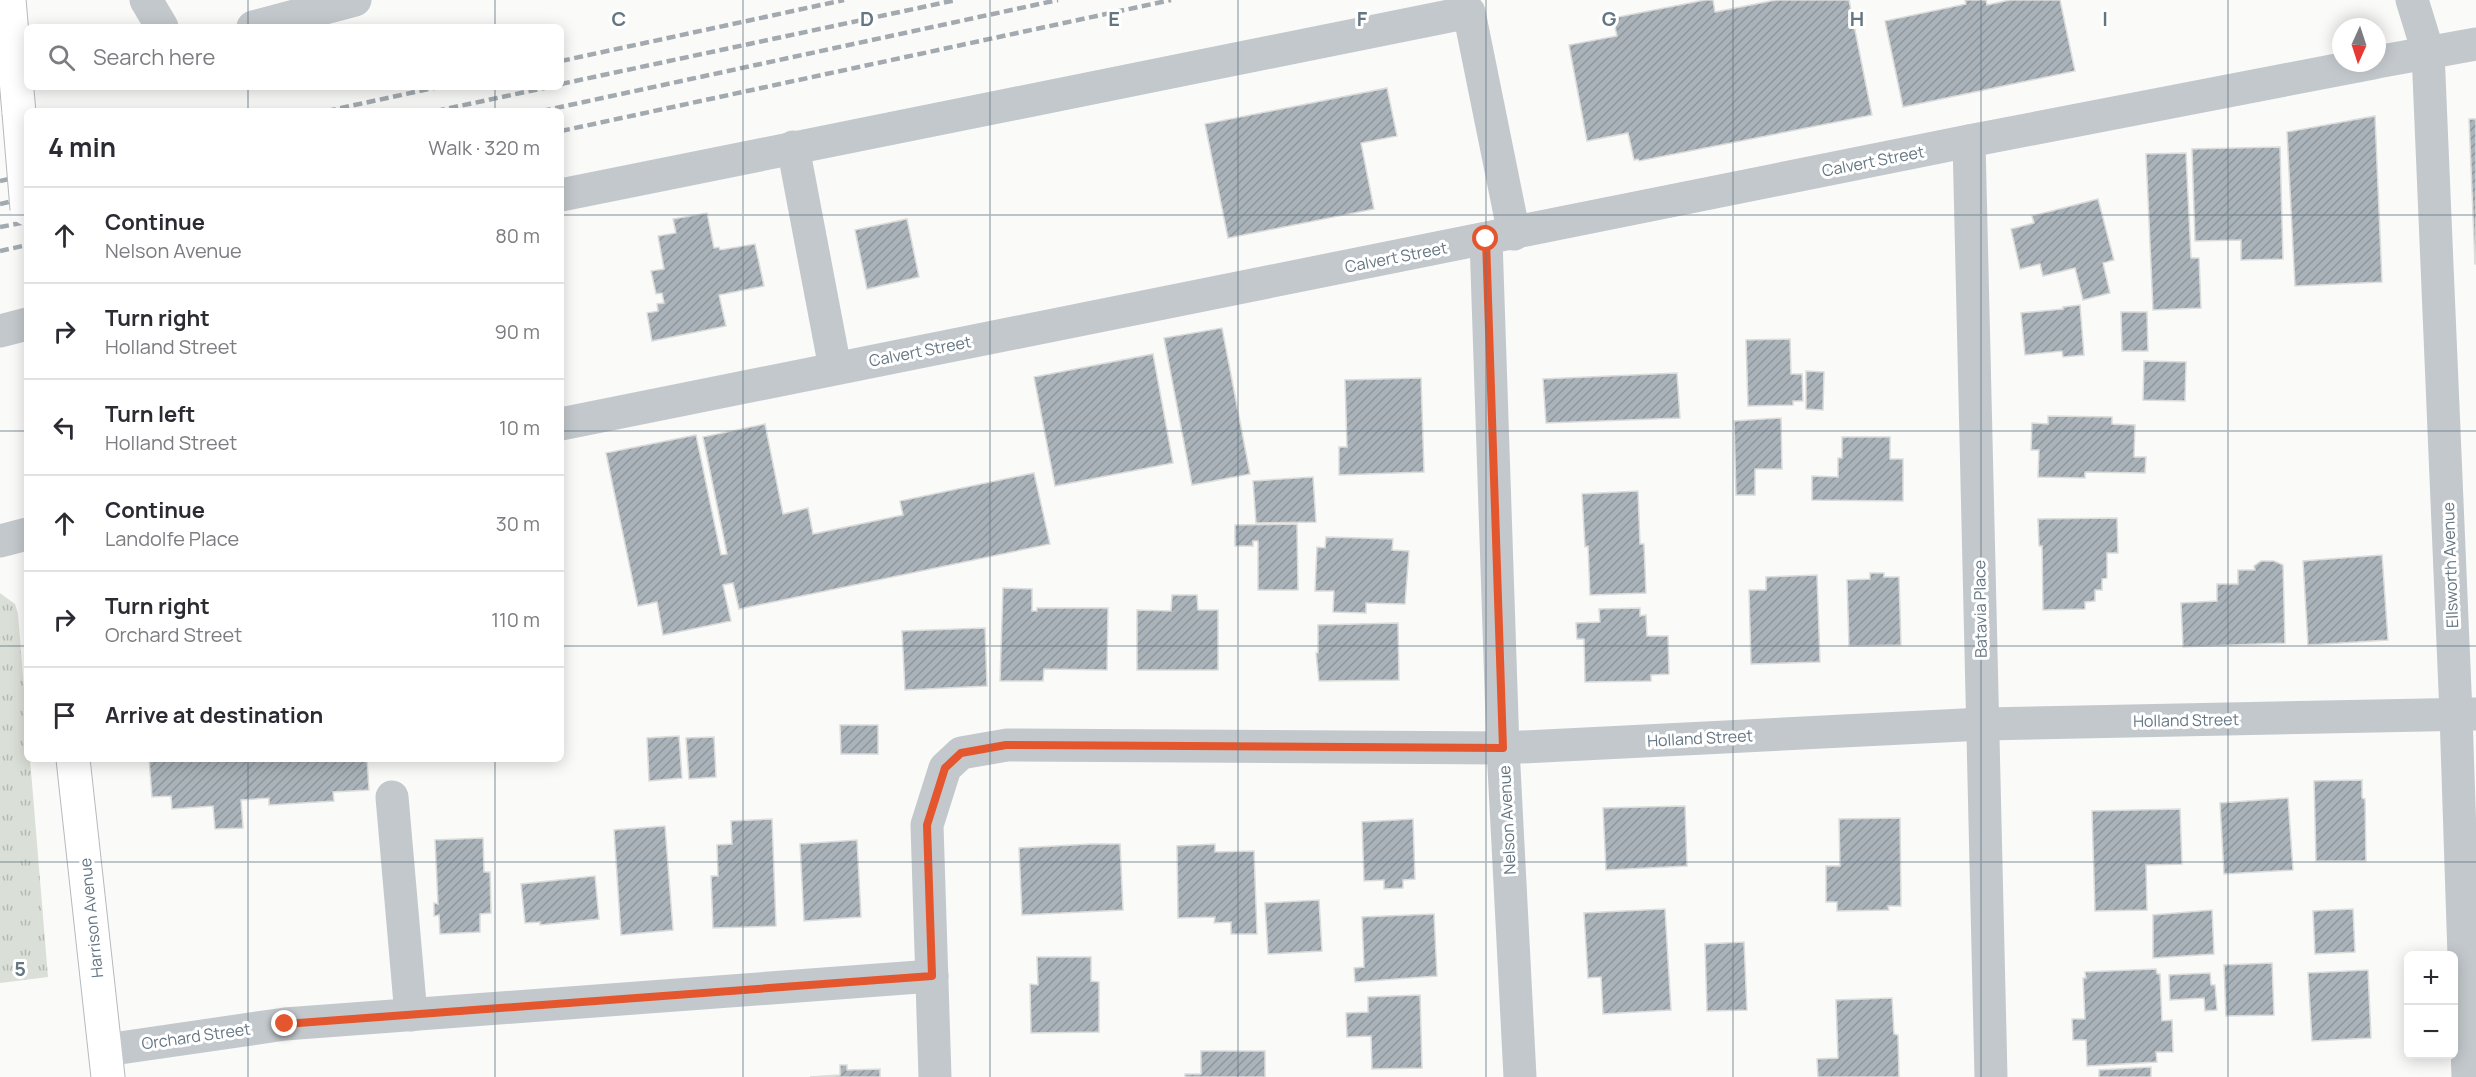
<!DOCTYPE html>
<html lang="en">
<head>
<meta charset="utf-8">
<style>
	:root { --surface:#fff; --page:#f2f2f3; --text:#2b2b33; --muted:#7c7c81; --line:#e1e1e2 }
	body { margin:0; font-family:Manrope,sans-serif; background:var(--page); color:var(--text) }
	.controls { position:absolute; right:18px; bottom:18px; display:grid; overflow:hidden; border-radius:9px; box-shadow:0 3px 15px #0003 }
	.controls button { width:54px; height:54px; display:grid; place-items:center; padding:0; border:0; border-bottom:2px solid var(--line); background:var(--surface); color:var(--text); font:30px sans-serif }
	.compass { position:absolute; left:2332px; top:18px; width:54px; height:54px; border-radius:50%; background:var(--surface); box-shadow:0 3px 15px #0003; rotate:183deg }
	.stop { position:absolute; width:18px; height:18px; margin:-14px; border:4px solid #e4572e; border-radius:50%; background:#fff }
	.stop.end { background:#e4572e; border-color:#fff; box-shadow:0 2px 6px #0008 }
	.list { margin:0; padding:0; list-style:none }
	h2 { display:flex; justify-content:space-between; align-items:center; height:78px; margin:0; padding:0 24px; font-size:26px }
	h2 small { font-size:20px; font-weight:400; color:var(--muted) }
	.list li { display:grid; grid-template-columns:39px 1fr auto; gap:18px; align-items:center; box-sizing:border-box; height:96px; padding:0 24px; border-top:2px solid var(--line) }
	.list b { display:block; font-size:22px; white-space:nowrap }
	.list p { margin:0; font-size:20px; white-space:nowrap; color:var(--muted) }
	.list em { font-size:20px; font-style:normal; color:var(--muted) }
	.icon { flex:none; width:33px; height:33px; fill:none; stroke:currentColor; stroke-width:2; stroke-linecap:round; stroke-linejoin:round }
	.map { position:relative; flex:none; width:2476px; height:1077px; overflow:hidden }
	.search { position:absolute; background:var(--surface); box-shadow:0 3px 15px #0003; left:24px; top:24px; width:540px; height:66px; display:flex; align-items:center; gap:15px; box-sizing:border-box; padding:0 21px; border-radius:9px; color:var(--muted); font-size:22px }
	.panel { position:absolute; background:var(--surface); box-shadow:0 3px 15px #0003; left:24px; top:108px; width:540px; height:654px; border-radius:9px }
	.map>svg:first-child { display:block }
</style>
</head>
<body>
<div class="map">
<svg width="2476" height="1077" viewBox="0 0 2476 1077">
	<defs>
		<pattern id="park-tufts" width="24" height="20" patternUnits="userSpaceOnUse" patternTransform="scale(1.5)"><rect width="24" height="20" fill="#dadfd7"/><path d="M3 7l-1-3M5 7V3M7 7l1-3M15 17l-1-3M17 17v-4M19 17l1-3" fill="none" stroke="#b4b9b4"/></pattern>
		<pattern id="building-hatch" width="6" height="6" patternUnits="userSpaceOnUse" patternTransform="scale(1.5)"><rect width="6" height="6" fill="#aab3b9"/><path d="M-1 1l2-2M0 6l6-6M5 7l2-2" fill="none" stroke="#8e969c"/></pattern>
	</defs>
	<rect width="100%" height="100%" fill="#fafaf8"/>
	<polygon fill="url(#park-tufts)" points="0,593 15,604 18,614 27,727 27,759 30,759 48,977 0,983"/>
	<g fill="url(#building-hatch)" stroke="#dcdcda" stroke-width="1.5">
		<polygon points="1705,0 1713,0 1715,12 1776,0 1849,0 1872,115 1639,161 1638,159 1634,160 1628,133 1587,141 1569,45 1617,36 1613,18"/>
		<polygon points="1965,0 1986,0 1987,5 2010,0 2060,0 2075,71 1903,107 1885,21 1966,4"/>
		<polygon points="1387,88 1397,136 1361,143 1374,209 1228,238 1205,124"/>
		<polygon points="2375,116 2382,282 2295,286 2287,132"/>
		<polygon points="2469,119 2476,119 2476,264 2475,264"/>
		<polygon points="2280,147 2283,259 2241,260 2241,240 2195,241 2192,149"/>
		<polygon points="2186,153 2191,258 2199,258 2201,308 2153,310 2146,154"/>
		<polygon points="2098,199 2114,260 2103,263 2110,293 2083,300 2075,268 2043,276 2040,264 2020,269 2011,229 2034,223 2032,216"/>
		<polygon points="707,213 714,248 719,247 720,250 755,244 764,286 719,295 726,326 652,341 647,313 658,311 657,304 664,303 662,293 656,294 651,271 664,269 658,236 676,233 673,219"/>
		<polygon points="907,219 919,277 867,289 855,230"/>
		<polygon points="2080,305 2084,355 2063,357 2062,351 2025,355 2021,313 2063,309 2063,307"/>
		<polygon points="2121,312 2147,312 2148,351 2122,351"/>
		<polygon points="1222,328 1250,474 1192,485 1164,338"/>
		<polygon points="1790,339 1791,374 1802,374 1803,401 1793,401 1793,405 1748,406 1746,340"/>
		<polygon points="1153,354 1173,463 1055,486 1034,377"/>
		<polygon points="2144,361 2186,362 2185,401 2143,400"/>
		<polygon points="1806,371 1824,372 1823,410 1806,409"/>
		<polygon points="1677,373 1680,418 1546,423 1543,379"/>
		<polygon points="1421,378 1424,472 1339,475 1339,447 1347,447 1345,380"/>
		<polygon points="2048,416 2112,417 2112,424 2135,425 2134,457 2146,457 2145,473 2085,472 2085,478 2038,477 2039,450 2031,450 2032,423 2048,424"/>
		<polygon points="1781,418 1782,469 1755,469 1755,495 1736,495 1734,421"/>
		<polygon points="765,424 783,514 808,508 813,534 903,515 900,501 1034,473 1050,544 739,609 733,583 723,585 731,621 663,635 657,602 638,606 606,453 696,435 721,555 727,554 703,437"/>
		<polygon points="1842,437 1890,437 1890,459 1903,459 1903,501 1812,500 1812,476 1838,477 1838,458 1842,458"/>
		<polygon points="1313,477 1316,522 1256,523 1253,481"/>
		<polygon points="1638,491 1640,544 1644,544 1646,593 1590,595 1588,546 1585,547 1582,494"/>
		<polygon points="2117,518 2118,553 2107,553 2107,578 2102,579 2102,590 2095,590 2095,601 2085,602 2085,609 2043,610 2042,546 2039,546 2038,519"/>
		<polygon points="1297,524 1298,590 1258,590 1258,541 1253,541 1253,546 1235,546 1235,525"/>
		<polygon points="1326,537 1393,539 1392,550 1409,551 1405,604 1366,603 1366,613 1333,612 1334,591 1315,591 1317,547 1325,548"/>
		<polygon points="2382,555 2388,640 2308,645 2303,561"/>
		<polygon points="2261,561 2274,561 2283,565 2285,643 2183,647 2181,603 2217,601 2217,584 2238,584 2238,570 2255,570 2254,566"/>
		<polygon points="1870,573 1884,573 1884,577 1899,577 1901,645 1849,646 1847,580 1870,579"/>
		<polygon points="1817,575 1820,662 1751,664 1749,590 1766,590 1766,577"/>
		<polygon points="1003,588 1032,589 1032,611 1037,611 1037,608 1108,608 1107,670 1044,669 1043,681 1000,681"/>
		<polygon points="1172,595 1197,595 1198,610 1218,610 1218,670 1137,670 1137,610 1171,611"/>
		<polygon points="1640,608 1640,616 1646,615 1647,636 1668,636 1669,674 1651,675 1651,681 1585,682 1584,639 1577,639 1576,623 1600,622 1599,609"/>
		<polygon points="1398,623 1399,680 1319,681 1316,653 1318,653 1318,625"/>
		<polygon points="985,628 987,686 905,690 902,631"/>
		<polygon points="840,725 878,725 878,754 841,754"/>
		<polygon points="679,736 682,778 649,781 647,738"/>
		<polygon points="714,737 716,777 689,779 686,738"/>
		<polygon points="149,759 367,759 369,790 333,792 334,801 269,805 269,798 241,800 243,828 215,829 213,806 172,809 171,796 152,797"/>
		<polygon points="2362,780 2362,798 2365,799 2366,861 2316,861 2314,781"/>
		<polygon points="2288,798 2293,870 2224,874 2220,803"/>
		<polygon points="1685,806 1687,866 1606,870 1603,808"/>
		<polygon points="2180,809 2182,864 2146,865 2147,910 2095,911 2092,811"/>
		<polygon points="1900,818 1901,906 1888,906 1889,910 1837,911 1837,902 1826,902 1826,866 1840,866 1839,819"/>
		<polygon points="772,819 776,926 713,928 711,876 718,876 717,845 732,844 731,821"/>
		<polygon points="1413,819 1415,879 1403,880 1403,888 1384,889 1384,880 1364,881 1362,822"/>
		<polygon points="665,826 673,930 621,935 614,830"/>
		<polygon points="483,838 484,872 490,872 491,913 480,914 480,932 440,934 439,915 434,916 434,903 438,904 435,840"/>
		<polygon points="857,840 861,917 804,921 800,844"/>
		<polygon points="1091,844 1120,844 1123,910 1022,915 1019,848"/>
		<polygon points="1215,844 1215,852 1254,851 1257,934 1231,934 1231,922 1214,923 1215,917 1178,918 1177,846"/>
		<polygon points="595,876 599,919 540,925 540,922 525,923 521,884"/>
		<polygon points="1319,900 1322,951 1268,954 1265,903"/>
		<polygon points="1665,909 1671,1010 1603,1014 1601,977 1588,978 1584,913"/>
		<polygon points="2353,909 2355,952 2315,954 2313,911"/>
		<polygon points="2212,910 2214,954 2153,958 2153,915"/>
		<polygon points="1434,914 1437,976 1355,982 1354,968 1364,967 1362,917"/>
		<polygon points="1744,942 1747,1010 1707,1011 1705,944"/>
		<polygon points="1037,957 1091,957 1091,981 1099,982 1099,1032 1031,1033 1030,984 1038,985"/>
		<polygon points="2272,963 2274,1015 2226,1016 2224,965"/>
		<polygon points="2156,969 2157,974 2160,974 2162,1021 2172,1020 2173,1052 2156,1052 2157,1062 2087,1066 2086,1040 2073,1040 2072,1019 2085,1019 2083,978 2086,978 2085,972"/>
		<polygon points="2368,970 2371,1038 2312,1041 2308,973"/>
		<polygon points="2210,973 2211,985 2215,985 2217,1010 2205,1011 2204,998 2170,1000 2169,975"/>
		<polygon points="1420,995 1422,1068 1372,1069 1371,1036 1347,1037 1346,1013 1368,1012 1368,997"/>
		<polygon points="1892,998 1894,1034 1898,1035 1899,1077 1818,1077 1817,1059 1838,1058 1836,1000"/>
		<polygon points="1201,1051 1265,1051 1265,1077 1185,1077 1185,1074 1201,1074"/>
		<polygon points="840,1065 847,1065 847,1070 880,1069 880,1077 810,1077 840,1075"/>
		<polygon points="2151,1067 2151,1077 2099,1077 2099,1070"/>
	</g>
	<g fill="none" stroke-linecap="round" stroke-linejoin="round">
		<defs>
			<g id="major">
				<polyline points="9,0 19,113"/>
				<polyline points="73,759 108,1077"/>
			</g>
		</defs>
		<use href="#major" stroke="#b5babe" stroke-width="35"/>
		<g stroke="#c3c8cc" stroke-width="33">
			<polyline points="146,0 162,27"/>
			<polyline points="2412,0 2428,52 2456,714 2468,1077"/>
			<polyline points="253,27 355,0"/>
			<polyline points="2377,62 2476,44"/>
			<polyline points="1969,141 1991,1077"/>
			<polyline points="793,147 835,368"/>
			<polyline points="561,195 1469,12 1514,234"/>
			<polyline points="1486,239 1503,748 1520,1077"/>
			<polyline points="0,331 27,324"/>
			<polyline points="561,424 1969,141 2373,63"/>
			<polyline points="0,541 27,534"/>
			<polyline points="392,797 411,1015"/>
			<polyline points="106,1050 285,1024 932,976"/>
			<polyline points="935,1077 927,825 945,768 961,753 1007,745 1503,748 1983,724 2476,714"/>
		</g>
		<use href="#major" stroke="#fff" stroke-width="33"/>
		<g stroke="#a2aab0" stroke-width="4.5" stroke-dasharray="9 4.5" stroke-linecap="butt">
			<polyline points="561,61 844,0"/>
			<polyline points="561,84 956,0"/>
			<polyline points="327,111 438,87"/>
			<polyline points="436,111 549,87"/>
			<polyline points="542,111 1058,0"/>
			<polyline points="561,131 1171,0"/>
			<polyline points="0,181 27,175"/>
			<polyline points="0,204 27,198"/>
			<polyline points="0,227 27,222"/>
			<polyline points="0,251 27,245"/>
		</g>
		<defs>
			<polyline id="major-bridge" points="19,113 27,209"/>
		</defs>
		<use href="#major-bridge" stroke="#b5babe" stroke-width="35" stroke-linecap="butt"/>
		<use href="#major-bridge" stroke="#fff" stroke-width="33"/>
	</g>
	<g fill="none" stroke-linecap="round" stroke-linejoin="round">
		<polyline stroke="#e4572e" stroke-width="8" points="285,1024 932,976 927,825 945,768 961,753 1006,745 1503,748 1486,239"/>
	</g>
	<path fill="none" stroke="#657683" stroke-width="1.5" stroke-opacity="0.55" d="M 248,0 L 248,27M 495,0 L 495,27M 743,0 L 743,1077M 990,0 L 990,1077M 1238,0 L 1238,1077M 1486,0 L 1486,1077M 1733,0 L 1733,1077M 1981,0 L 1981,1077M 2228,0 L 2228,1077M 248,87 L 248,111M 495,87 L 495,111M 0,215 L 27,215M 561,215 L 2476,215M 0,431 L 27,431M 561,431 L 2476,431M 0,646 L 27,646M 561,646 L 2476,646M 248,759 L 248,1077M 495,759 L 495,1077M 0,862 L 2476,862"/>
	<g text-anchor="middle" dominant-baseline="central" stroke-width="6" stroke-linejoin="round" paint-order="stroke">
		<g font-size="16" fill="#657683" stroke="#fff">
			<text transform="translate(1873 161) rotate(-11)">Calvert Street</text>
			<text transform="translate(1396 257) rotate(-11)">Calvert Street</text>
			<text transform="translate(920 351) rotate(-11)">Calvert Street</text>
			<text transform="translate(2450 565) rotate(-92)">Ellsworth Avenue</text>
			<text transform="translate(1980 609) rotate(-91)">Batavia Place</text>
			<text transform="translate(2186 720) rotate(-1)">Holland Street</text>
			<text transform="translate(1700 738) rotate(-3)">Holland Street</text>
			<text transform="translate(1507 820) rotate(-93)">Nelson Avenue</text>
			<text transform="translate(91 918) rotate(-96)">Harrison Avenue</text>
			<text transform="translate(196 1036) rotate(-8)">Orchard Street</text>
		</g>
	</g>
	<g font-size="20" text-anchor="middle" font-weight="bold" fill="#657683" stroke="#fff" stroke-width="6" stroke-linejoin="round" paint-order="stroke">
		<text x="619" y="26">C</text>
		<text x="867" y="26">D</text>
		<text x="1114" y="26">E</text>
		<text x="1362" y="26">F</text>
		<text x="1609" y="26">G</text>
		<text x="1857" y="26">H</text>
		<text x="2105" y="26">I</text>
		<text x="20" y="976">5</text>
	</g>
</svg>
<div class="controls">
<button>+</button>
<button>−</button>
</div>
<svg class="compass" viewBox="-18 -18 36 36"><path d="M0-13l5 13h-10z" fill="#e53935"/><path d="M0 13l5-13h-10z" fill="#7c7c81"/></svg>
<div class="stop" style="left:1486px;top:239px"></div>
<div class="stop end" style="left:285px;top:1024px"></div>
<div class="search"><svg class="icon" aria-label="search" viewBox="0 0 24 24"><circle cx="10" cy="10" r="6"/><path d="M15 15l6 6"/></svg>Search here</div>
<section class="panel">
<h2>4 min<small>Walk · 320 m</small></h2>
<ul class="list">
<li><svg class="icon" aria-label="ahead" viewBox="0 0 24 24"><path d="M12 20V5M6 11l6-6 6 6"/></svg><div><b>Continue</b><p>Nelson Avenue</p></div><em>80 m</em></li>
<li><svg class="icon" aria-label="right" viewBox="0 0 24 24"><path d="M7 20v-9h11M14 6l5 5-5 5"/></svg><div><b>Turn right</b><p>Holland Street</p></div><em>90 m</em></li>
<li><svg class="icon" aria-label="left" viewBox="0 0 24 24"><path d="M17 20v-9H6M10 6l-5 5 5 5"/></svg><div><b>Turn left</b><p>Holland Street</p></div><em>10 m</em></li>
<li><svg class="icon" aria-label="ahead" viewBox="0 0 24 24"><path d="M12 20V5M6 11l6-6 6 6"/></svg><div><b>Continue</b><p>Landolfe Place</p></div><em>30 m</em></li>
<li><svg class="icon" aria-label="right" viewBox="0 0 24 24"><path d="M7 20v-9h11M14 6l5 5-5 5"/></svg><div><b>Turn right</b><p>Orchard Street</p></div><em>110 m</em></li>
<li><svg class="icon" aria-label="arrive" viewBox="0 0 24 24"><path d="M6 21V4h12l-3 4 3 4H6"/></svg><div><b>Arrive at destination</b></div></li>
</ul>
</section>
</div>
</body>
</html>
